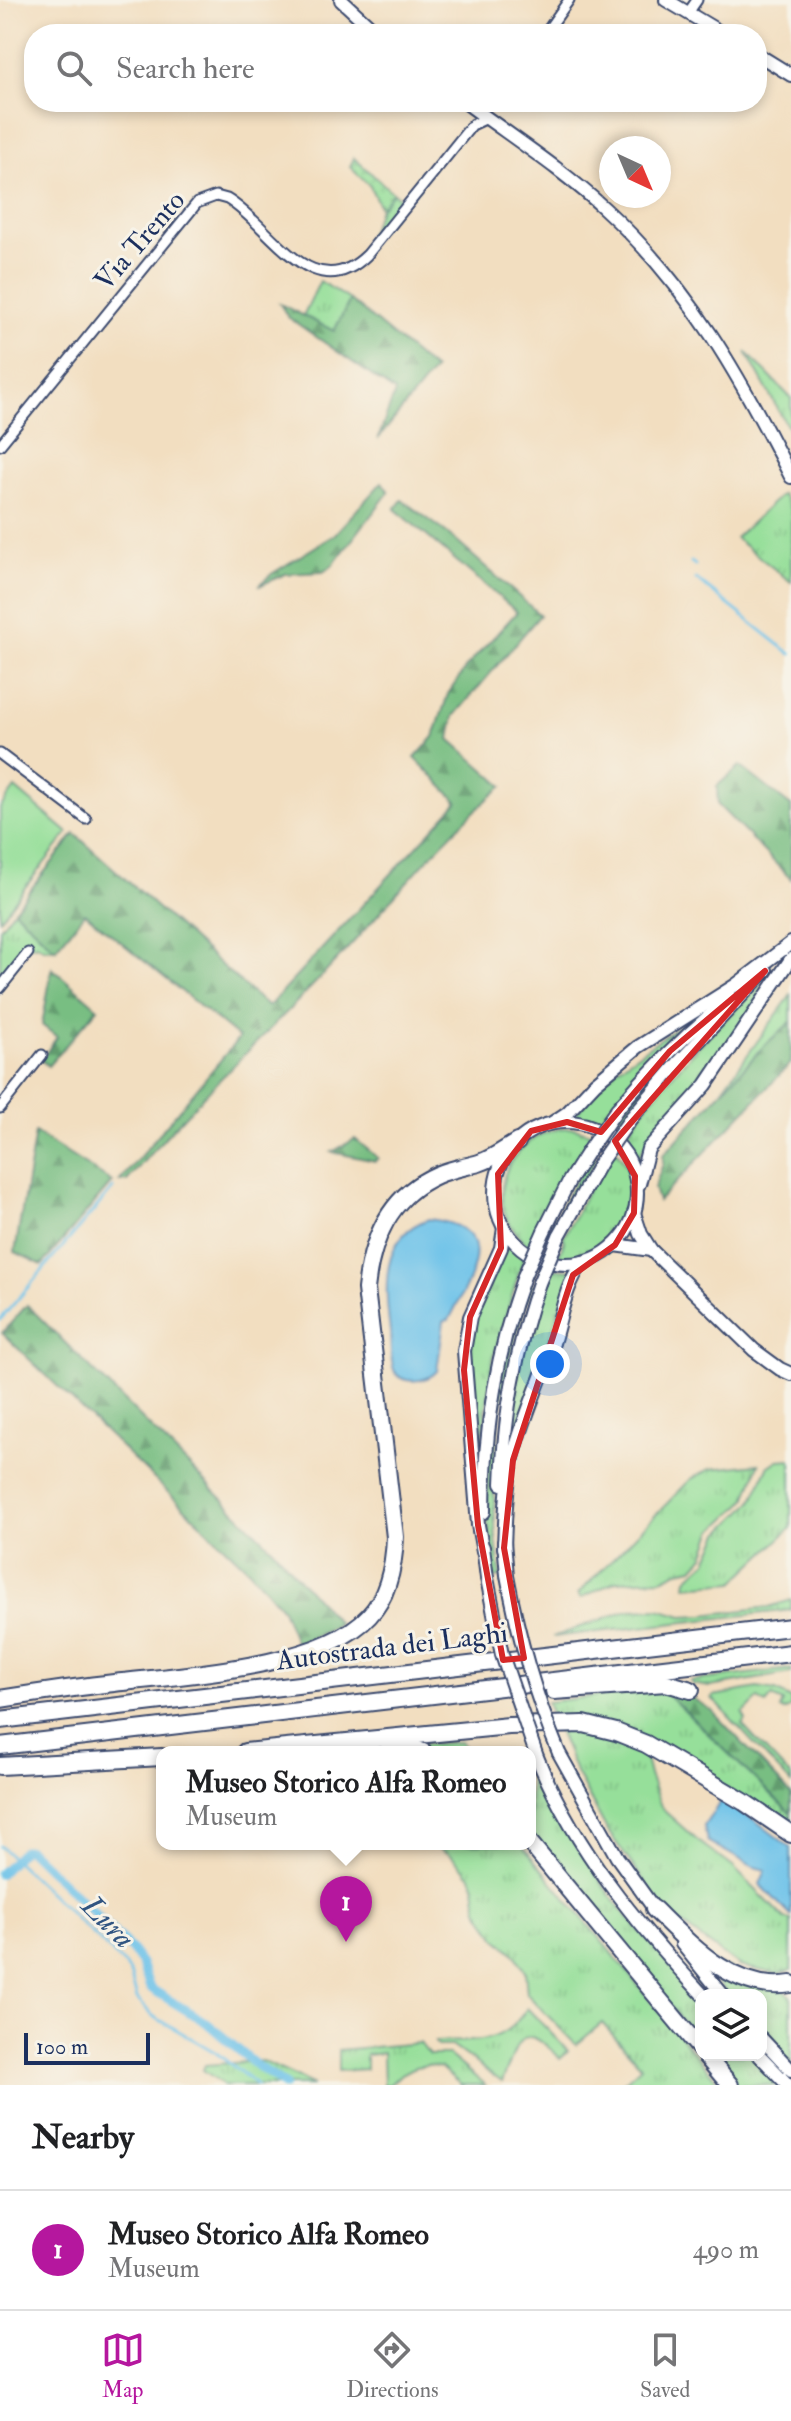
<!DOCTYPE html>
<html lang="en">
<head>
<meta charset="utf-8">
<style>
	:root { --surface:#fff; --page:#f2f2f2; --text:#202124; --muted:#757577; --line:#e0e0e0; --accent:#b5179e }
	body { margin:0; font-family:"IM FELL Double Pica",serif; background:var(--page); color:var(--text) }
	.controls { position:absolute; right:24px; bottom:24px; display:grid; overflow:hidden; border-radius:16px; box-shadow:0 4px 12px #0003 }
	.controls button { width:72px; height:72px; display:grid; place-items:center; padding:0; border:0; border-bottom:2px solid var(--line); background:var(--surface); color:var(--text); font:40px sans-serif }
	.compass { position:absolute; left:599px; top:136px; width:72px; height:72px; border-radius:50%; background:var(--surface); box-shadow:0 4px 12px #0003; rotate:136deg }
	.scale { position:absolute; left:24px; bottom:20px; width:126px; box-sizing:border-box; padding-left:8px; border:4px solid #1b2f5e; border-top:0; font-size:22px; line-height:28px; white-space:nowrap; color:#1b2f5e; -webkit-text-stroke:6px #f7f3e8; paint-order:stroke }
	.you { position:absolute; left:550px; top:1364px; width:28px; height:28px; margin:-20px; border:6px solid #fff; border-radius:50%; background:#1a73e8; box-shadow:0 0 0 12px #1a73e833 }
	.badge { display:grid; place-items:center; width:52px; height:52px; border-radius:50%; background:var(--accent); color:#fff; font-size:26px; font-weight:700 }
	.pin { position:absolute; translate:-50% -66px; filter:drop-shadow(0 2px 4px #0008) }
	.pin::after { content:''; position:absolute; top:42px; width:28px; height:24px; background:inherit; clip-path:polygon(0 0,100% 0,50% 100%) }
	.popup { position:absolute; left:156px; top:1746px; width:380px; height:104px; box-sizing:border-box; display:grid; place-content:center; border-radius:16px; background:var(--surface); filter:drop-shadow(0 2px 6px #0005); font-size:26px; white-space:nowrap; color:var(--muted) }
	.popup b { font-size:30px; color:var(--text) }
	.popup::after { content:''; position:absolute; left:50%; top:100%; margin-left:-16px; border:16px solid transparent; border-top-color:var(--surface) }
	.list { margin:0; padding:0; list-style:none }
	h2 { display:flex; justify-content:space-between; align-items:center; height:104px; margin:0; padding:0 32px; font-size:34px }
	h2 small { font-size:26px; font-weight:400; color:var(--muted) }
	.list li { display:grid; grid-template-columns:52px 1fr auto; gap:24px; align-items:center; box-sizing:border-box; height:120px; padding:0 32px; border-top:2px solid var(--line) }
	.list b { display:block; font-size:30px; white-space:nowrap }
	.list p { margin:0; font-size:26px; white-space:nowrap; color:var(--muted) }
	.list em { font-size:26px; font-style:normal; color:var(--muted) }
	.icon { flex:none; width:44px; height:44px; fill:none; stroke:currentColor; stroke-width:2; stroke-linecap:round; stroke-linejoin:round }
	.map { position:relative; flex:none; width:791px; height:2085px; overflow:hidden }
	.search { position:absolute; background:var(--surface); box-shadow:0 4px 12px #0003; left:24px; right:24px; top:24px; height:88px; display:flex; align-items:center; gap:20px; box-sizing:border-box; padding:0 28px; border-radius:32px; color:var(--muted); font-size:30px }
	.sheet { height:224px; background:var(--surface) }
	nav { display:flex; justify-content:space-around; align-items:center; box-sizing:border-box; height:112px; border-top:2px solid var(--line); background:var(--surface); font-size:22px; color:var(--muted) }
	nav a { display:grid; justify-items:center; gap:4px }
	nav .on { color:var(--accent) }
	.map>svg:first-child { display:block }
</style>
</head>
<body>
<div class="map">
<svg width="791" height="2085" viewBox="0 0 791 2085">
	<defs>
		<pattern id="grass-tufts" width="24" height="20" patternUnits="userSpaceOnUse" patternTransform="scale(2)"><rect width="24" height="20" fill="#96df9a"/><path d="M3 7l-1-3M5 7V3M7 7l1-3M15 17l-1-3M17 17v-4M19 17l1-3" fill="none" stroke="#81c087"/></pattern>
		<pattern id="forest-firs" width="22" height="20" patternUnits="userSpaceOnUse" patternTransform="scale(2)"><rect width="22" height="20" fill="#78be82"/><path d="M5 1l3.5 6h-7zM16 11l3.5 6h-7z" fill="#629b6e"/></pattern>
		<pattern id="garden-dots" width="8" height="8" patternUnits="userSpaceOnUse" patternTransform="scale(2)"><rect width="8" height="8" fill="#96df9a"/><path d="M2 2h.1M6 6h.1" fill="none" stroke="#81c087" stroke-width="1.8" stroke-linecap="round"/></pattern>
	</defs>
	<rect width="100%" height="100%" fill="#f7f3e8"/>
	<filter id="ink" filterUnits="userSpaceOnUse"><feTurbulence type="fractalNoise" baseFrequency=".0125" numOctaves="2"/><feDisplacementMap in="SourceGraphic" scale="16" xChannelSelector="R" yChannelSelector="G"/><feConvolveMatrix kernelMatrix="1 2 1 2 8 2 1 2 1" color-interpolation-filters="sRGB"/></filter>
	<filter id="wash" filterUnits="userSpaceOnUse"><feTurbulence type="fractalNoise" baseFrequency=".006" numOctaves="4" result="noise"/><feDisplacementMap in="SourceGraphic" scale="32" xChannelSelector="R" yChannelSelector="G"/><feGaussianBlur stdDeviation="1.8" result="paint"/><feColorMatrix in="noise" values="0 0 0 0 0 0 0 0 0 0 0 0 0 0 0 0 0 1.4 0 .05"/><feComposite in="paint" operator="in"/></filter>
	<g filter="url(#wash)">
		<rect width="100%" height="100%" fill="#f2dec0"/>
		<g fill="url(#grass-tufts)" stroke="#58877c" stroke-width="2">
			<polygon points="393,193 403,201 364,248 380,208"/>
			<polygon points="320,281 350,300 334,332 303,316"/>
			<polygon points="746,352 791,398 791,433"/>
			<polygon points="782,494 791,510 791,582 735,538"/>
			<polygon points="14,910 55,949 43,948 37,944 22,947 0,975 0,928"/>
			<path d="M 776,972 L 708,1076 L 642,1150 L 638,1162 L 622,1140 C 665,1077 718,1023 776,972 Z"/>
			<polygon points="791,995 791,1022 765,1045 717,1097"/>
			<polygon points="713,1014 626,1117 619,1115 645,1081"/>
			<polygon points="693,1017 695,1020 650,1063 600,1124 585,1118 573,1117 613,1071"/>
			<path d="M 574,1128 L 594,1134 L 559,1186 L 528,1246 C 518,1235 508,1225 504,1210 C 492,1166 531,1126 574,1128 Z"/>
			<path d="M 615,1149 C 657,1198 617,1262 557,1259 L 565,1240 L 563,1238 L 597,1173 Z"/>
			<polygon points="590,1155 596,1158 552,1237 547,1233"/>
			<path d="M 508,1242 L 524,1256 L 493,1359 L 479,1463 C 474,1415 463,1363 476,1315 C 484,1290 499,1266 508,1242 Z"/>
			<polygon points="553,1268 573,1270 509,1455 520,1361 544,1284 546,1284"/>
			<path d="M 528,1279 L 533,1284 C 499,1375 484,1480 501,1577 L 495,1578 C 481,1511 487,1435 502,1369 C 508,1339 519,1309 528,1279 Z"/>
			<polygon points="791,1459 791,1528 734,1582 686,1586 687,1579 707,1561 720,1533 752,1502 768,1467 778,1460"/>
			<polygon points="759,1464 746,1500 713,1531 704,1556 693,1568 678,1571 662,1579 616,1581 581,1598 578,1594 691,1479 710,1469"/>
			<polygon points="791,1600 791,1610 553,1637 628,1610 658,1609 683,1616 704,1615 769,1607"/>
			<polygon points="791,1669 791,1673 710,1687 692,1684 690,1681"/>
			<polygon points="661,1688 791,1814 791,1829 661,1747 553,1718 547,1702"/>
			<polygon points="757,1688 776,1691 791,1699 791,1707 784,1711 780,1709 783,1702 772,1697 766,1704 758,1699 743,1714 746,1720 742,1725 791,1777 791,1784 712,1698 714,1696"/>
			<polygon points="557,1728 573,1728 642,1747 649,1775 662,1809 698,1841 733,1867 785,1919 791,1920 791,1970 778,1974 739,1966 668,1914 607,1830 575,1771"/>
			<polygon points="460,1742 469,1752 433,1752 408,1745"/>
			<polygon points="530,1766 567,1833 619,1907 701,2001 701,2044 530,1837"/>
			<polygon points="432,1844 521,1844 721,2085 620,2085 641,2066 602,2023 576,2045 527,1994 525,1971 515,1954 496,1938 478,1909 475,1886 471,1876 451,1855"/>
			<polygon points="697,1956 783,1990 791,1996 791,2064 761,2032 761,1995 728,1995"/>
			<path d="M 527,2008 L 568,2051 L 560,2058 C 519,2017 519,2042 502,2082 L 452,2046 L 437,2046 L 435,2042 C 476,2040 502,2047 527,2008 Z"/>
			<polygon points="420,2043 429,2055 449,2055 485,2085 461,2085 441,2068 428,2065 415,2067 400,2075 389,2085 384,2085 383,2053 366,2055 366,2069 338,2071 338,2050"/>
			<polygon points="710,2055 752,2055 778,2085 734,2085"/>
			<polygon points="262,2061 314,2085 224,2085 203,2070 205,2065"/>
		</g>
		<g fill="url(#forest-firs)" stroke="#4a7670" stroke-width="2">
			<polygon points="350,300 434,370 378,439 395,392 288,317 280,304 334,331"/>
			<polygon points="382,482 389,492 332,566 323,572 285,574 259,586 270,575 334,535"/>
			<path d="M 402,500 L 446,532 L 540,615 L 454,716 L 450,739 L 503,786 C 442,837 392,901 338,959 C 268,1034 192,1102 127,1181 L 119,1182 L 239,1038 L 85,913 L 55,949 L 14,910 L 75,834 L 268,1007 L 458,802 L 415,758 L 434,737 L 448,694 L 467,666 L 517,612 L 395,509 Z"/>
			<polygon points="740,766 791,806 791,879 718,805 717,786"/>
			<polygon points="52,968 98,1008 48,1066 41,1060 57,1037 42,1025"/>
			<polygon points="791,1022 791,1063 658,1201 654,1188 663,1164 663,1155 765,1045"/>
			<polygon points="35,1133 112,1182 42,1265 15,1252"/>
			<polygon points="355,1139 378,1158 375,1161 332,1152"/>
			<polygon points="27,1305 273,1549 338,1623 328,1630 296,1644 282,1609 250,1571 2,1333"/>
			<polygon points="661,1688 681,1691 711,1710 791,1794 791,1814"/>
		</g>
		<polygon fill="url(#garden-dots)" stroke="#58877c" stroke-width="2" points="354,158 393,193 380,208 370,186 350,167"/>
		<polygon fill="#96df9a" stroke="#58877c" stroke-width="2" points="15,788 68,833 0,919 0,808"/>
		<g fill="#6dc2e9" stroke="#4478a4" stroke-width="2">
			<path d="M 429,1219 C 505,1228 470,1277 449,1320 L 444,1321 L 437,1371 C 428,1382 401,1386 394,1370 C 390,1360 391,1343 390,1332 C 385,1290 379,1235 429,1219 Z"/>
			<polygon points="721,1801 756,1821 791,1848 791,1916 760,1884 766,1870 754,1867 707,1841 704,1826"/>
		</g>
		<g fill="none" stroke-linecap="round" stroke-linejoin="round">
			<g stroke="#6dc2e9" stroke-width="3">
				<polyline points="691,562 695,565"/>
				<polyline points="696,579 791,654"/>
				<polyline points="0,1320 113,1188"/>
				<polyline points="0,1846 123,1963 131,1976 137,1999 153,2016 215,2052 257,2085"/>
			</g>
			<polyline stroke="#6dc2e9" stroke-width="9" points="0,1874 23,1850 29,1850 131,1949 141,1963 150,1988 207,2023 257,2066 285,2085"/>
		</g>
	</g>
	<g filter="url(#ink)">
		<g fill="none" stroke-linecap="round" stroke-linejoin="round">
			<defs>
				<g id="minor">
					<polyline points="688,13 697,0"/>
					<polyline points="545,34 569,0"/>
					<path d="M 0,445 L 197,203 L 216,196 L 227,199 C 271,225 312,309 367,255 L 472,125 L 487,118"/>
					<polyline points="0,754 86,819"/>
					<polyline points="0,988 28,953"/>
					<polyline points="0,1108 42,1055"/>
				</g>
				<g id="secondary">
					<polyline points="341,0 378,34"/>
					<polyline points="666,0 723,34"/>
					<polyline points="757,54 791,75"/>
					<path d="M 465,102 C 512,137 562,169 605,209 C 690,287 740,376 791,477"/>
					<path d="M 617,1109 C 652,1068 689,1031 731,998"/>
					<polyline points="631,1118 680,1061 766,970"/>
					<circle cx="566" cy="1193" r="71"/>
					<polyline points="552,1123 567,1113 595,1083 638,1047 736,985 791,943"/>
					<polyline points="639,1184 648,1149 706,1085 791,959"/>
					<polyline points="634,1213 641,1234 651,1250 754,1350 780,1369 791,1374"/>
					<polyline points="544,1231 569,1181 588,1151"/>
					<polyline points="559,1236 601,1161"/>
					<polyline points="615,1245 651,1250"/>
					<path d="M 502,1484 C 504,1415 516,1348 539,1283"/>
					<path d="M 484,1512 C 484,1432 496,1352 524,1276"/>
					<polyline points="504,1542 507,1575"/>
					<polyline points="483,1547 487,1578"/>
					<path d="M 504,1548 C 505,1519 506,1490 512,1461 C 522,1421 540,1383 553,1343 C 562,1315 564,1287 583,1262"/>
					<polyline points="483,1552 478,1525 464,1351 470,1317 501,1248 504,1228"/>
					<polyline points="559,1753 617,1857 658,1914"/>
					<path d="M 537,1757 C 573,1847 637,1924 703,1995"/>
					<polyline points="682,1944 723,1995"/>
					<polyline points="761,2038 791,2070"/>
					<polyline points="759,2055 788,2085"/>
				</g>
				<g id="motorway">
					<polyline points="554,1691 666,1683 691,1690"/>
					<path d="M 0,1699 C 38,1693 76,1687 114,1683 C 182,1675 321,1668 369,1616 C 389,1595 394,1565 395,1537 L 366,1289 C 371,1240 389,1196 437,1175 C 451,1169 465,1167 479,1163 C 492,1159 504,1150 517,1142"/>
					<polyline points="0,1720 791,1627"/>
					<polyline points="389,1744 404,1745 423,1752"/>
					<polyline points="0,1746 791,1653"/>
					<polyline points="245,1752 509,1726 584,1724 616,1732 646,1744 744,1802 791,1834"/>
					<polyline points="0,1766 162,1757"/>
					<polyline points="530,1843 701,2050"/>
					<path d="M 654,1909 C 690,1944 735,1994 791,1984"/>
					<polyline points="705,2055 730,2085"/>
				</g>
			</defs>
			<use href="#minor" stroke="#3b496d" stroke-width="13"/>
			<use href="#secondary" stroke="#3b496d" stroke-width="16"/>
			<use href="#motorway" stroke="#3b496d" stroke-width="20"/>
			<use href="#minor" stroke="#fff" stroke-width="9"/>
			<use href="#secondary" stroke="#fff" stroke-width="12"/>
			<use href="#motorway" stroke="#fff" stroke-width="16"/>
			<defs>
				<g id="secondary-bridge">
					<polyline points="588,1151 617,1109"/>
					<polyline points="601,1161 631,1118"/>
					<polyline points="524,1276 544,1231"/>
					<polyline points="539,1283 559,1236"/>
					<path d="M 507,1575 C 519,1639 534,1693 559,1753"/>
					<polyline points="487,1578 502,1655 537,1757"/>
				</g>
			</defs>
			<use href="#secondary-bridge" stroke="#3b496d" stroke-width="16" stroke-linecap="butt"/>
			<use href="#secondary-bridge" stroke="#fff" stroke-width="12"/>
		</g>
	</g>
	<path fill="none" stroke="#d62828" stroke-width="6" stroke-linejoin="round" d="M 765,971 L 615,1141 L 635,1176 L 634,1213 L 615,1245 L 573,1275 L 513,1460 L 504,1548 L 524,1658 L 503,1660 L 478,1525 L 464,1370 L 470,1317 L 501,1248 L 498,1174 L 531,1131 L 567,1122 L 601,1132 L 670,1051 Z"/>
	<g text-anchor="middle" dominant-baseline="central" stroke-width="6" stroke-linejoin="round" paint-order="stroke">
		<g font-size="28" fill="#1b2f5e" stroke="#f7f3e8">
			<text transform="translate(140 241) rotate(-49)">Via Trento</text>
			<text transform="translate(392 1647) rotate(-7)">Autostrada dei Laghi</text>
		</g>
		<g font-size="30" font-style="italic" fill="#305481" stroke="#f7f3e8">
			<text transform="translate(108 1922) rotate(45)">Lura</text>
		</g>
	</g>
</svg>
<div class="controls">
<button><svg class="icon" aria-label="layers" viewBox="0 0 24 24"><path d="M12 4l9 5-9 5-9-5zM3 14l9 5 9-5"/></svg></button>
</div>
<svg class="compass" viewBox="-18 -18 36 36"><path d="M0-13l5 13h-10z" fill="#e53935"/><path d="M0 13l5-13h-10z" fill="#757577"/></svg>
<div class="scale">100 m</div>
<div class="you"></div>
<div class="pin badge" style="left:346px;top:1942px">1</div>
<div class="popup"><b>Museo Storico Alfa Romeo</b>Museum</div>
<div class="search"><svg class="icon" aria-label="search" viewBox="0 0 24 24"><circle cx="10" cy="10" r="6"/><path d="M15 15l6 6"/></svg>Search here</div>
</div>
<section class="sheet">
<h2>Nearby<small></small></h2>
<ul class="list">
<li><span class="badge">1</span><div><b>Museo Storico Alfa Romeo</b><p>Museum</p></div><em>490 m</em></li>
</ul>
</section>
<nav>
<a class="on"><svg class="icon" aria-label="map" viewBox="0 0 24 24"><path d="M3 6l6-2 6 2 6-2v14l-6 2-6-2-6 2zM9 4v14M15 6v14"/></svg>Map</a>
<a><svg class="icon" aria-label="directions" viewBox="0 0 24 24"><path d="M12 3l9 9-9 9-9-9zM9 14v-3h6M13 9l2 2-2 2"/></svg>Directions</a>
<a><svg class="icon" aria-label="saved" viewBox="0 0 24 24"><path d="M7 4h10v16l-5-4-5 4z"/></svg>Saved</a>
</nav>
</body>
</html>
